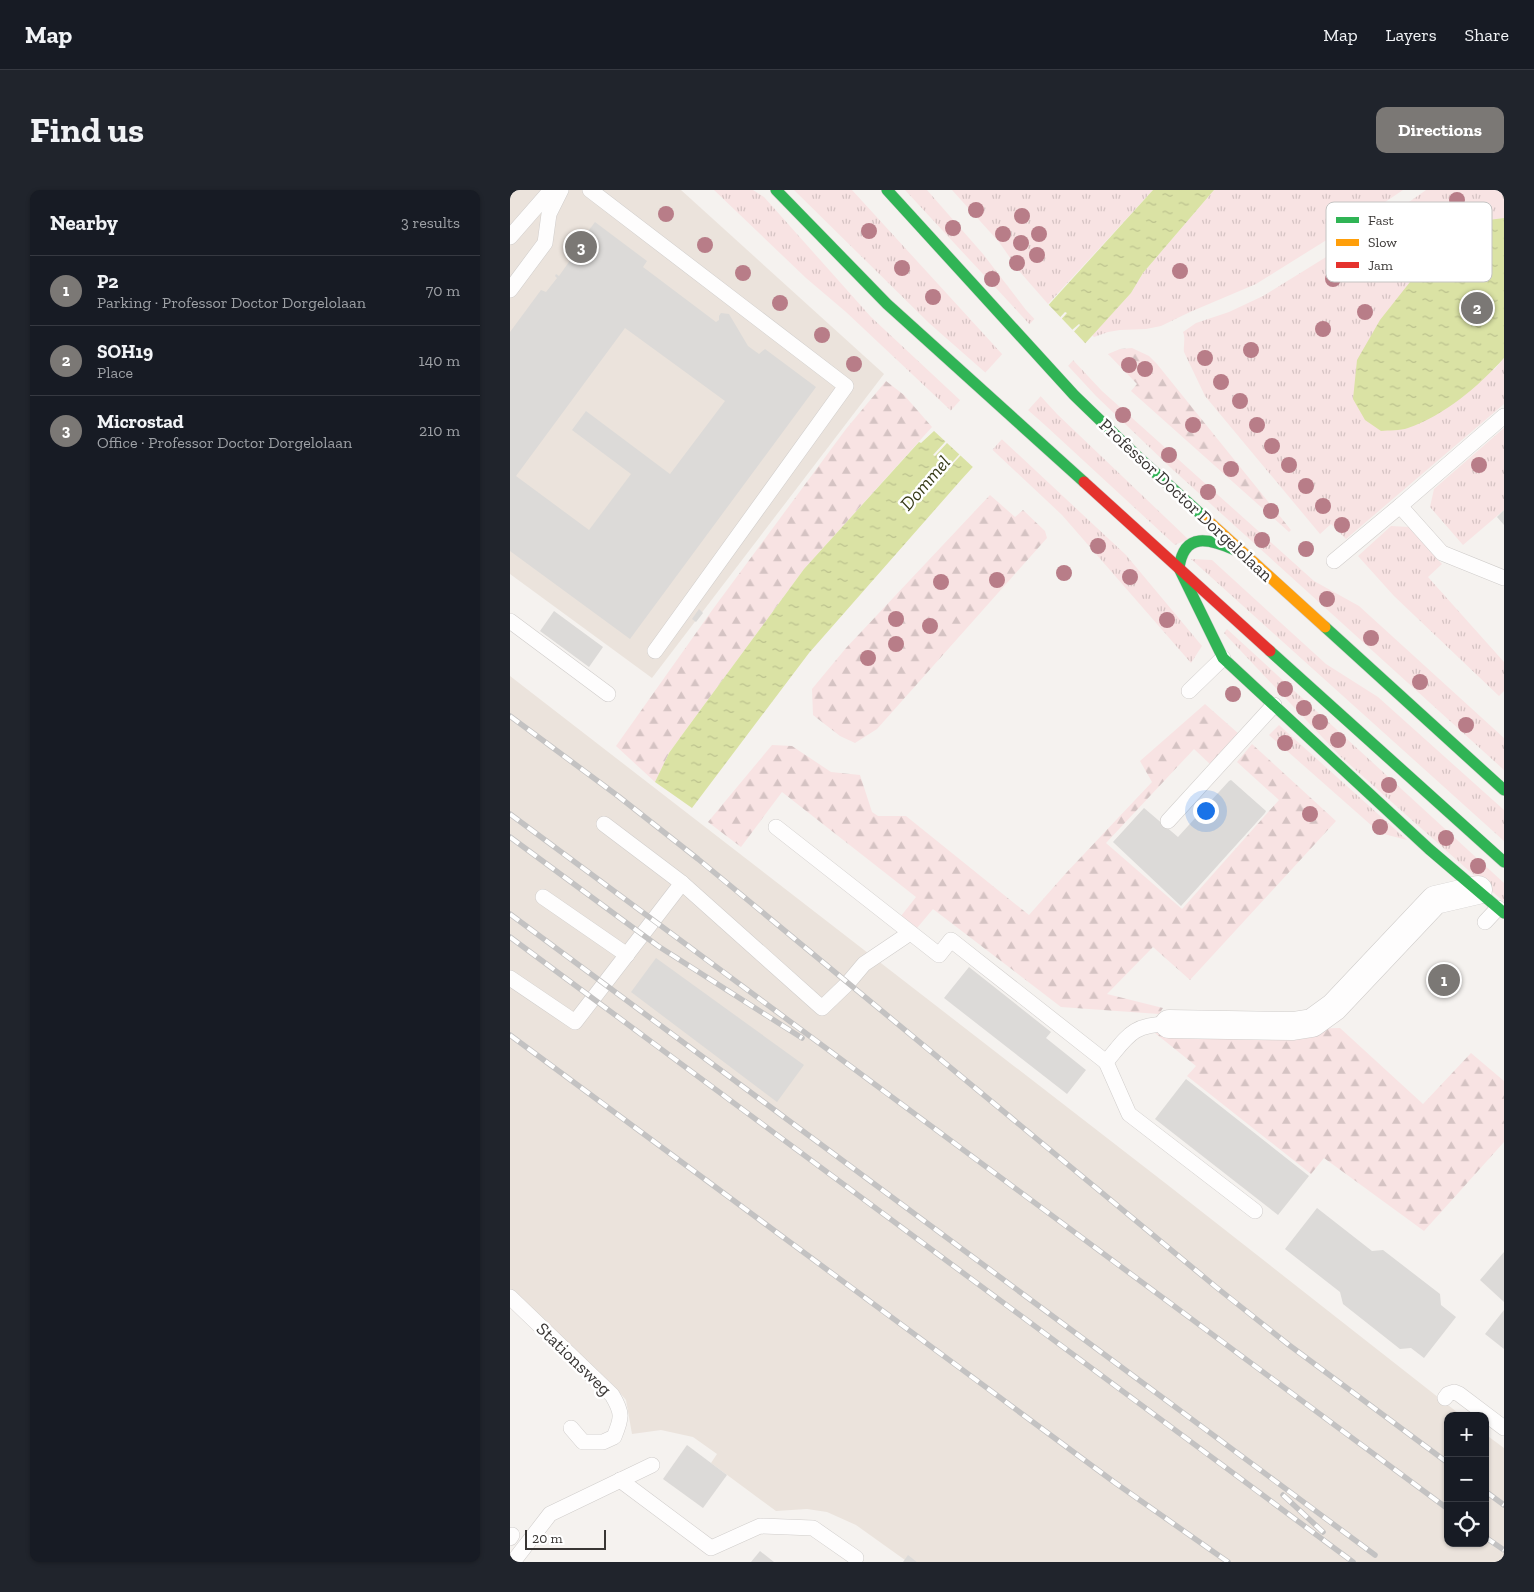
<!DOCTYPE html>
<html lang="en">
<head>
<meta charset="utf-8">
<style>
	:root { --surface:#171b24; --page:#20242c; --text:#f1f3f6; --muted:#9ea1a6; --line:#363941; --accent:#7b7875 }
	body { margin:0; font-family:"Zilla Slab",serif; background:var(--page); color:var(--text) }
	.controls { position:absolute; right:15px; bottom:15px; display:grid; overflow:hidden; border-radius:10px; box-shadow:0 1px 4px #0004 }
	.controls button { width:45px; height:45px; display:grid; place-items:center; padding:0; border:0; border-bottom:1px solid var(--line); background:var(--surface); color:var(--text); font:25px sans-serif }
	.scale { position:absolute; left:15px; bottom:12px; width:81px; box-sizing:border-box; padding-left:5px; border:2px solid #393634; border-top:0; font-size:14px; line-height:18px; white-space:nowrap; color:#393634; -webkit-text-stroke:4px #fff; paint-order:stroke }
	.you { position:absolute; left:695px; top:620px; width:18px; height:18px; margin:-12px; border:4px solid #fff; border-radius:50%; background:#1a73e8; box-shadow:0 0 0 8px #1a73e833 }
	.badge { display:grid; place-items:center; width:32px; height:32px; border-radius:50%; background:var(--accent); color:#fff; font-size:16px; font-weight:700 }
	.pin { position:absolute; translate:-50% -50%; border:2px solid #fff; box-shadow:0 1px 5px #0006 }
	.list { margin:0; padding:0; list-style:none }
	h2 { display:flex; justify-content:space-between; align-items:center; height:65px; margin:0; padding:0 20px; font-size:21px }
	h2 small { font-size:16px; font-weight:400; color:var(--muted) }
	.list li { display:grid; grid-template-columns:32px 1fr auto; gap:15px; align-items:center; box-sizing:border-box; height:70px; padding:0 20px; border-top:1px solid var(--line) }
	.list b { display:block; font-size:19px; white-space:nowrap }
	.list p { margin:0; font-size:16px; white-space:nowrap; color:var(--muted) }
	.list em { font-size:16px; font-style:normal; color:var(--muted) }
	.icon { flex:none; width:28px; height:28px; fill:none; stroke:currentColor; stroke-width:2; stroke-linecap:round; stroke-linejoin:round }
	.map { position:relative; flex:none; width:994px; height:1372px; overflow:hidden; border-radius:10px }
	header { display:flex; align-items:center; gap:30px; box-sizing:border-box; height:70px; padding:0 25px; background:var(--surface); border-bottom:1px solid var(--line) }
	header strong { font-size:24px }
	nav { display:flex; gap:28px; margin-inline-start:auto; font-size:18px }
	.intro { display:flex; align-items:center; justify-content:space-between; box-sizing:border-box; height:120px; padding:0 30px }
	h1 { margin:0; font-size:35px }
	.button { padding:12px 22px; border-radius:10px; background:var(--accent); color:#fff; font-size:18px; font-weight:700 }
	main { display:flex; gap:30px; padding:0 30px }
	aside { flex:1; background:var(--surface); border-radius:10px; box-shadow:0 1px 4px #0004 }
	.map>svg:first-child { display:block }
</style>
</head>
<body>
<header>
<strong>Map</strong>
<nav><a>Map</a><a>Layers</a><a>Share</a></nav>
</header>
<div class="intro"><h1>Find us</h1><a class="button">Directions</a></div>
<main>
<aside>
<h2>Nearby<small>3 results</small></h2>
<ul class="list">
<li><span class="badge">1</span><div><b>P2</b><p>Parking · Professor Doctor Dorgelolaan</p></div><em>70 m</em></li>
<li><span class="badge">2</span><div><b>SOH19</b><p>Place</p></div><em>140 m</em></li>
<li><span class="badge">3</span><div><b>Microstad</b><p>Office · Professor Doctor Dorgelolaan</p></div><em>210 m</em></li>
</ul>
</aside>
<div class="map">
<svg width="994" height="1372" viewBox="0 0 994 1372">
	<defs>
		<pattern id="grass-tufts" width="24" height="20" patternUnits="userSpaceOnUse" patternTransform="scale(1.25)"><rect width="24" height="20" fill="#f8e3e3"/><path d="M3 7l-1-3M5 7V3M7 7l1-3M15 17l-1-3M17 17v-4M19 17l1-3" fill="none" stroke="#d5c3c3"/></pattern>
		<pattern id="forest-firs" width="22" height="20" patternUnits="userSpaceOnUse" patternTransform="scale(1.25)"><rect width="22" height="20" fill="#f8e3e3"/><path d="M5 1l3.5 6h-7zM16 11l3.5 6h-7z" fill="#d5c3c3"/></pattern>
		<pattern id="water-ripples" width="26" height="14" patternUnits="userSpaceOnUse" patternTransform="scale(1.25)"><rect width="26" height="14" fill="#dae2a4"/><path d="M2 4q2-2 4 0t4 0M15 11q2-2 4 0t4 0" fill="none" stroke="#bcc28e"/></pattern>
	</defs>
	<rect width="100%" height="100%" fill="#f5f2ef"/>
	<g fill="#ebe3dc">
		<polygon points="0,0 171,0 374,184 142,488 0,384"/>
		<polygon points="0,486 659,996 952,1226 938,1226 938,1353 975,1353 975,1244 994,1258 994,1372 407,1372 398,1366 395,1370 346,1335 317,1322 297,1319 266,1321 201,1273 207,1264 183,1247 151,1240 122,1244 116,1210 103,1195 0,1099"/>
	</g>
	<g fill="url(#grass-tufts)">
		<polygon points="204,0 243,0 254,7 361,127 616,365 692,456 681,473 552,325 336,122 296,88"/>
		<polygon points="284,0 342,0 547,224 678,349 665,355 536,236 419,133"/>
		<polygon points="395,0 417,0 473,64 516,120 592,201 804,391 849,416 994,548 994,580 660,277 586,206"/>
		<polygon points="442,0 643,0 538,114 510,82 489,52"/>
		<polygon points="704,0 893,0 847,31 746,94 680,122 651,136 636,139 610,140 598,142 584,147 582,145 621,103 633,83"/>
		<path d="M 916,0 L 994,0 L 994,28 L 962,32 L 935,52 L 911,78 L 984,180 L 994,168 L 994,214 L 836,349 L 821,334 L 810,344 L 695,206 L 674,162 C 673,155 676,149 673,142 L 686,133 L 719,122 L 753,106 L 855,43 Z"/>
		<polygon points="994,238 994,320 953,355 920,317 924,299"/>
		<polygon points="881,336 899,337 932,374 918,387 994,472 994,501 989,506 884,406 848,366"/>
		<polygon points="681,369 702,370 816,474 868,507 994,620 994,651"/>
		<polygon points="717,439 994,693 994,712 830,566 714,443"/>
		<polygon points="769,535 897,650 870,643 759,545"/>
	</g>
	<g fill="url(#forest-firs)">
		<polygon points="622,158 639,166 647,174 781,340 779,342 621,201 627,194 598,164 610,159"/>
		<polygon points="376,191 394,205 422,237 294,379 172,545 159,563 145,592 106,556 203,419 336,239"/>
		<polygon points="480,305 505,327 513,320 535,341 537,348 367,539 345,553 330,546 303,525 302,499 336,458"/>
		<polygon points="695,514 729,544 701,575 684,559 596,653 672,719 769,610 727,572 742,554 826,631 680,790 643,757 597,804 653,818 649,824 551,817 423,719 407,738 391,726 406,707 272,602 231,657 198,632 262,555 282,556 321,582 350,585 362,622 368,626 396,626 519,725 557,682 642,592 630,571"/>
		<polygon points="830,838 913,914 961,863 994,891 994,952 914,1041 814,968 801,984 677,886 686,876 645,843"/>
	</g>
	<g fill="url(#water-ripples)" fill-rule="evenodd">
		<path d="M 643,0 L 704,0 L 633,83 L 621,103 L 451,290 L 299,463 L 182,618 L 145,592 L 159,563 L 172,545 L 294,379 L 409,252 L 411,253 L 424,241 ZM 555,122 L 557,123 L 425,266 L 423,265 ZM 569,134 L 570,135 L 439,278 L 437,278 L 562,140 Z"/>
		<path d="M 994,28 L 994,168 C 968,197 935,225 898,238 C 890,241 879,240 871,241 L 855,230 L 843,209 L 847,170 L 870,130 L 911,78 L 935,52 L 962,32 Z"/>
	</g>
	<polygon fill="#f5f2ef" points="538,114 577,155 465,279 423,240"/>
	<g fill="#dcdad8" fill-rule="evenodd">
		<path d="M 85,32 L 137,71 L 133,77 L 206,132 L 209,130 L 209,126 L 211,123 L 219,124 L 238,156 L 249,164 L 255,159 L 306,197 L 120,449 L 0,361 L 0,142 L 31,100 L 36,102 L 47,88 L 45,86 L 46,84 L 49,86 L 61,69 L 59,67 L 60,65 L 62,67 L 69,58 L 67,56 ZM 115,138 L 215,211 L 160,284 L 76,221 L 62,240 L 121,284 L 79,340 L 6,286 Z"/>
		<polygon points="994,320 994,335 987,327"/>
		<polygon points="189,419 193,423 186,432 182,429"/>
		<polygon points="44,421 93,457 79,477 30,441"/>
		<polygon points="721,590 756,621 755,623 671,716 603,652 634,618 668,647 719,591"/>
		<polygon points="146,768 294,875 267,912 121,802"/>
		<polygon points="459,777 541,842 536,848 576,880 557,904 434,808"/>
		<polygon points="676,889 799,986 768,1025 645,929"/>
		<polygon points="807,1018 862,1061 873,1060 930,1104 931,1115 946,1127 914,1168 901,1158 890,1159 833,1114 830,1102 775,1059"/>
		<polygon points="994,1062 994,1112 970,1090"/>
		<polygon points="994,1120 994,1159 975,1144"/>
		<polygon points="177,1255 217,1285 193,1318 153,1289"/>
		<polygon points="250,1361 264,1372 241,1372"/>
		<polygon points="398,1365 407,1372 393,1372"/>
	</g>
	<g fill="none" stroke-linecap="round" stroke-linejoin="round">
		<defs>
			<g id="lane">
				<polyline points="80,0 336,196 145,461"/>
				<polyline points="0,47 41,0"/>
				<polyline points="0,100 35,53 39,24 51,0"/>
				<polyline points="890,316 994,226"/>
				<polyline points="824,371 890,316 932,363 994,388"/>
				<polyline points="0,431 98,504"/>
				<polyline points="679,501 713,468"/>
				<polyline points="658,631 764,515"/>
				<polyline points="94,634 172,693 312,818 338,793 354,774 400,743"/>
				<polyline points="266,637 429,765 441,750 596,872"/>
				<polyline points="33,707 117,765"/>
				<polyline points="975,732 988,718"/>
				<polyline points="0,788 65,832 172,693"/>
				<path d="M 659,834 C 622,834 618,846 596,872 L 619,924 L 745,1021"/>
				<path d="M 0,1107 L 102,1205 C 113,1223 112,1228 104,1247 L 93,1252 L 73,1252 L 61,1238"/>
				<polyline points="935,1208 938,1204 944,1202 949,1204 994,1238"/>
				<polyline points="110,1290 201,1358 250,1336 303,1338 346,1368"/>
				<polyline points="0,1348 2,1345"/>
				<polyline points="3,1372 40,1324 142,1275"/>
			</g>
			<polyline id="street" points="659,834 783,836 802,833 824,817 925,710 968,700"/>
			<g id="fast">
				<polyline points="266,0 377,114 574,292"/>
				<polyline points="377,0 564,205 628,267 695,328"/>
				<path d="M 725,360 C 700,349 674,341 669,378 L 713,468 L 919,659 L 994,723"/>
				<polyline points="815,437 994,600"/>
				<polyline points="760,461 994,672"/>
			</g>
			<polyline id="slow" points="695,328 815,437"/>
			<polyline id="jam" points="574,292 760,461"/>
		</defs>
		<use href="#lane" stroke="#d0cdcb" stroke-width="16"/>
		<use href="#street" stroke="#d0cdcb" stroke-width="29"/>
		<use href="#fast" stroke="#d0cdcb" stroke-width="12"/>
		<use href="#slow" stroke="#d0cdcb" stroke-width="12"/>
		<use href="#jam" stroke="#d0cdcb" stroke-width="12"/>
		<use href="#lane" stroke="#fefdfd" stroke-width="15"/>
		<use href="#street" stroke="#fefdfd" stroke-width="28"/>
		<use href="#fast" stroke="#30b455" stroke-width="11"/>
		<use href="#slow" stroke="#ff9f0a" stroke-width="11"/>
		<use href="#jam" stroke="#e5322d" stroke-width="11"/>
		<defs>
			<g id="rail">
				<polyline points="0,526 108,606 188,669 706,1097 779,1155 938,1273"/>
				<polyline points="0,624 938,1319"/>
				<polyline points="0,647 148,756 292,848"/>
				<polyline points="0,724 865,1365"/>
				<polyline points="0,747 843,1372"/>
				<polyline points="0,845 604,1292 718,1372"/>
				<polyline points="975,1301 994,1315"/>
				<polyline points="773,1305 813,1342"/>
				<polyline points="975,1347 994,1360"/>
			</g>
		</defs>
		<use href="#rail" stroke="#c3c2c2" stroke-width="5.5"/>
		<use href="#rail" stroke="#fff" stroke-width="4" stroke-dasharray="11" stroke-linecap="butt"/>
	</g>
	<g fill="#b87d88">
		<circle cx="947" cy="10" r="8"/>
		<circle cx="466" cy="20" r="8"/>
		<circle cx="156" cy="24" r="8"/>
		<circle cx="512" cy="26" r="8"/>
		<circle cx="443" cy="38" r="8"/>
		<circle cx="359" cy="41" r="8"/>
		<circle cx="493" cy="44" r="8"/>
		<circle cx="529" cy="44" r="8"/>
		<circle cx="511" cy="53" r="8"/>
		<circle cx="195" cy="55" r="8"/>
		<circle cx="527" cy="65" r="8"/>
		<circle cx="507" cy="73" r="8"/>
		<circle cx="392" cy="78" r="8"/>
		<circle cx="670" cy="81" r="8"/>
		<circle cx="233" cy="83" r="8"/>
		<circle cx="482" cy="89" r="8"/>
		<circle cx="823" cy="89" r="8"/>
		<circle cx="423" cy="107" r="8"/>
		<circle cx="270" cy="113" r="8"/>
		<circle cx="855" cy="122" r="8"/>
		<circle cx="813" cy="139" r="8"/>
		<circle cx="312" cy="145" r="8"/>
		<circle cx="741" cy="160" r="8"/>
		<circle cx="695" cy="168" r="8"/>
		<circle cx="344" cy="174" r="8"/>
		<circle cx="619" cy="175" r="8"/>
		<circle cx="635" cy="179" r="8"/>
		<circle cx="711" cy="192" r="8"/>
		<circle cx="730" cy="211" r="8"/>
		<circle cx="613" cy="225" r="8"/>
		<circle cx="683" cy="235" r="8"/>
		<circle cx="747" cy="235" r="8"/>
		<circle cx="762" cy="256" r="8"/>
		<circle cx="659" cy="265" r="8"/>
		<circle cx="779" cy="275" r="8"/>
		<circle cx="969" cy="275" r="8"/>
		<circle cx="721" cy="279" r="8"/>
		<circle cx="796" cy="296" r="8"/>
		<circle cx="698" cy="302" r="8"/>
		<circle cx="813" cy="316" r="8"/>
		<circle cx="761" cy="321" r="8"/>
		<circle cx="832" cy="335" r="8"/>
		<circle cx="752" cy="350" r="8"/>
		<circle cx="588" cy="356" r="8"/>
		<circle cx="796" cy="359" r="8"/>
		<circle cx="554" cy="383" r="8"/>
		<circle cx="620" cy="387" r="8"/>
		<circle cx="487" cy="390" r="8"/>
		<circle cx="431" cy="392" r="8"/>
		<circle cx="817" cy="409" r="8"/>
		<circle cx="386" cy="429" r="8"/>
		<circle cx="657" cy="430" r="8"/>
		<circle cx="420" cy="436" r="8"/>
		<circle cx="861" cy="448" r="8"/>
		<circle cx="386" cy="454" r="8"/>
		<circle cx="358" cy="468" r="8"/>
		<circle cx="910" cy="492" r="8"/>
		<circle cx="775" cy="499" r="8"/>
		<circle cx="723" cy="504" r="8"/>
		<circle cx="794" cy="518" r="8"/>
		<circle cx="810" cy="532" r="8"/>
		<circle cx="956" cy="535" r="8"/>
		<circle cx="828" cy="550" r="8"/>
		<circle cx="775" cy="553" r="8"/>
		<circle cx="879" cy="595" r="8"/>
		<circle cx="800" cy="624" r="8"/>
		<circle cx="870" cy="637" r="8"/>
		<circle cx="936" cy="648" r="8"/>
		<circle cx="968" cy="676" r="8"/>
	</g>
	<g text-anchor="middle" dominant-baseline="central" stroke-width="5" stroke-linejoin="round" paint-order="stroke">
		<g font-size="18" fill="#393634" stroke="#fff">
			<text transform="translate(676 310) rotate(43)">Professor Doctor Dorgelolaan</text>
			<text transform="translate(64 1169) rotate(44)">Stationsweg</text>
		</g>
		<g font-size="19" font-style="italic" fill="#363a16" stroke="#fff">
			<text transform="translate(415 293) rotate(-49)">Dommel</text>
		</g>
	</g>
	<rect x="816" y="12" width="166" height="80" rx="8" fill="#fff" stroke="#c4c3c2" stroke-width="1"/>
	<rect x="826" y="27" width="23" height="6" fill="#30b455"/>
	<rect x="826" y="49" width="23" height="7" fill="#ff9f0a"/>
	<rect x="826" y="72" width="23" height="6" fill="#e5322d"/>
	<g font-size="14" fill="#393634">
		<text x="858" y="35">Fast</text>
		<text x="858" y="57">Slow</text>
		<text x="858" y="80">Jam</text>
	</g>
</svg>
<div class="controls">
<button>+</button>
<button>−</button>
<button><svg class="icon" aria-label="locate" viewBox="0 0 24 24"><circle cx="12" cy="12" r="6"/><path d="M12 2v4M12 18v4M2 12h4M18 12h4"/></svg></button>
</div>
<div class="scale">20 m</div>
<div class="you"></div>
<div class="pin badge" style="left:934px;top:790px">1</div>
<div class="pin badge" style="left:967px;top:118px">2</div>
<div class="pin badge" style="left:71px;top:57px">3</div>
</div>
</main>
</body>
</html>
